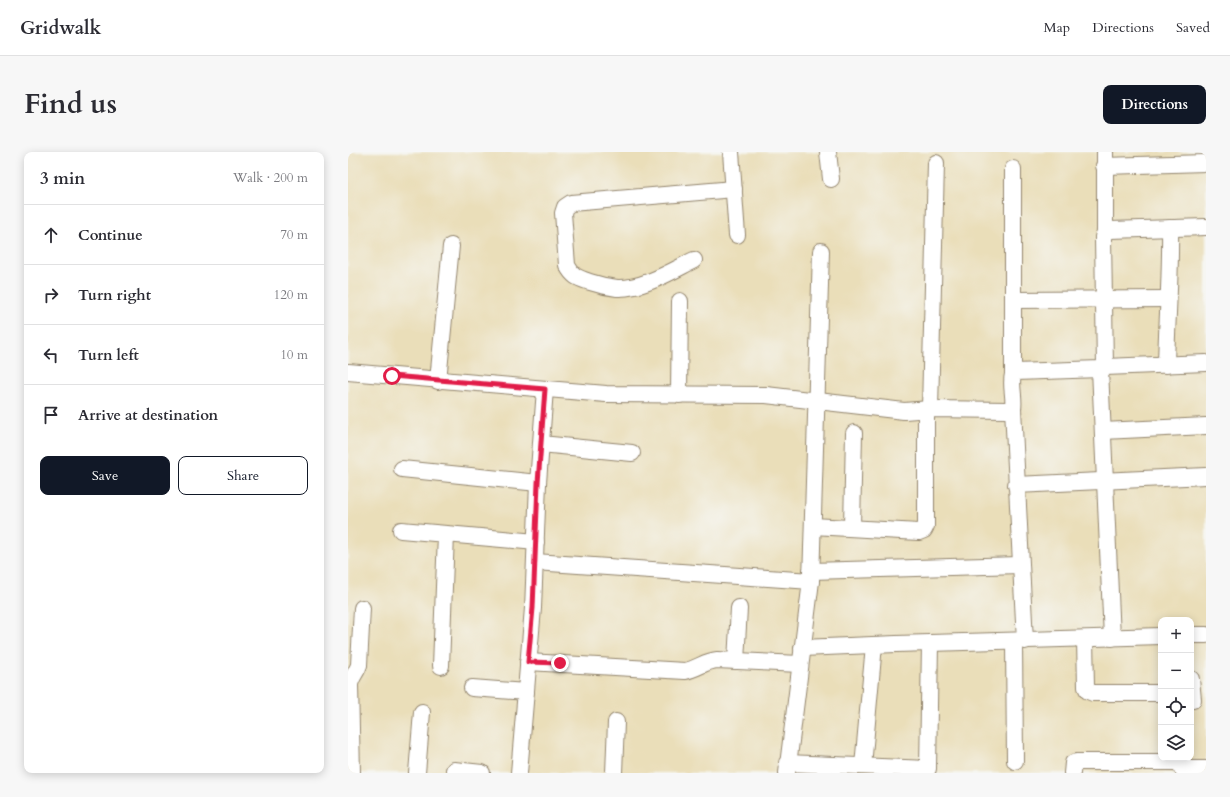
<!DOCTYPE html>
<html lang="en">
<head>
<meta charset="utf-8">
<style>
	:root { --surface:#fff; --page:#f7f7f7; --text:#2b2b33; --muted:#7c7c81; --line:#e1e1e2; --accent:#111827 }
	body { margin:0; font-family:Cardo,serif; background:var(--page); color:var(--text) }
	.controls { position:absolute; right:12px; bottom:12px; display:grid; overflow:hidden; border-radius:8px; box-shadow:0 2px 10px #0003 }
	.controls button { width:36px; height:36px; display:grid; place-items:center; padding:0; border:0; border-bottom:1px solid var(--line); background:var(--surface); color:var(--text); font:20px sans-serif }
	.stop { position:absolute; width:12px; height:12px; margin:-9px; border:3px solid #e11d48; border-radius:50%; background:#fff }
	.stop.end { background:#e11d48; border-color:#fff; box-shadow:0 1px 4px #0008 }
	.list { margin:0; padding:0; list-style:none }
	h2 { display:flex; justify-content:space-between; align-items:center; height:52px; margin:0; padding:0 16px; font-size:17px }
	h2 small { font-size:13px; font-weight:400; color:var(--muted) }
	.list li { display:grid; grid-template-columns:26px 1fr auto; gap:12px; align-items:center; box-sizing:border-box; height:60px; padding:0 16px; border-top:1px solid var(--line) }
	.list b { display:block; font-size:15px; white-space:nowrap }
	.list em { font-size:13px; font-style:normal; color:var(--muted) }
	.actions { display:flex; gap:8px; padding:12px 16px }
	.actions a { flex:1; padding:9px 0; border:1px solid var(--accent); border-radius:8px; text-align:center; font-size:14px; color:var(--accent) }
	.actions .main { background:var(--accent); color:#fff }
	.icon { flex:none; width:22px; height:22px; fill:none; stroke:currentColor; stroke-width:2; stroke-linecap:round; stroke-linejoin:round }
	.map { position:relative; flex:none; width:858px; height:621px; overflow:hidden; border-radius:8px }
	header { display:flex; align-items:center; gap:24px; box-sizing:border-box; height:56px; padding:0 20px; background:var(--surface); border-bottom:1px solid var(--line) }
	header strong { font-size:19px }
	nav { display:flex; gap:22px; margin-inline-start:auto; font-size:14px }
	.intro { display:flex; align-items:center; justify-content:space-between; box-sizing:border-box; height:96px; padding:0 24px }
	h1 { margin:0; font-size:28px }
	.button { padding:10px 18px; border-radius:8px; background:var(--accent); color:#fff; font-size:14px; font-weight:700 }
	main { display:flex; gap:24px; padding:0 24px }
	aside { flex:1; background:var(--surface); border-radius:8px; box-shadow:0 2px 10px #0003 }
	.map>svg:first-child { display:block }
</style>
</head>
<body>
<header>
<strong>Gridwalk</strong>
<nav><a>Map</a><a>Directions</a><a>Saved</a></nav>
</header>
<div class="intro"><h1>Find us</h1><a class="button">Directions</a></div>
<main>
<aside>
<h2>3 min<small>Walk · 200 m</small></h2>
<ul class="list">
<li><svg class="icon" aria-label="ahead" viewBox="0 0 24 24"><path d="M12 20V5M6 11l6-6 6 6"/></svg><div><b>Continue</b></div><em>70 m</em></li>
<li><svg class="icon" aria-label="right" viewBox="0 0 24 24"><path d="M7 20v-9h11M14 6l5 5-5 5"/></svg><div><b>Turn right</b></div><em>120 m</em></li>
<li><svg class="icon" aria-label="left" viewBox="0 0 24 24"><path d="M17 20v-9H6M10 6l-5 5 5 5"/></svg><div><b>Turn left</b></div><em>10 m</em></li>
<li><svg class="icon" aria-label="arrive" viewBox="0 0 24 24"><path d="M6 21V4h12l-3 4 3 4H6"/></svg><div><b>Arrive at destination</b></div></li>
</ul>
<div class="actions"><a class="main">Save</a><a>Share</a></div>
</aside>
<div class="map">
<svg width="858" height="621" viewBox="0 0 858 621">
	<rect width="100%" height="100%" fill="#f6f6f2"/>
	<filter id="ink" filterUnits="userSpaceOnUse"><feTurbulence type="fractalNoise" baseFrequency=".025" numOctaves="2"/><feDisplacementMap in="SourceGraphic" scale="8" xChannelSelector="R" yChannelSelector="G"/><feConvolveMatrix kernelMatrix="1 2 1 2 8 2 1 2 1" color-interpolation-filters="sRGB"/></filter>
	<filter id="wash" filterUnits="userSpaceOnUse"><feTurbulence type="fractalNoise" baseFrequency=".012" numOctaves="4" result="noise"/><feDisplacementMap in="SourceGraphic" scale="16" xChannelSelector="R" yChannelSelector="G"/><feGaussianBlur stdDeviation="0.9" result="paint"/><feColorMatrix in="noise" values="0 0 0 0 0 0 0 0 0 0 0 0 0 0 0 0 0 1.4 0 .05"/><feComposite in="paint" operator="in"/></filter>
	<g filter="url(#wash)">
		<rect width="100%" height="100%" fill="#eadeb9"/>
	</g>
	<g filter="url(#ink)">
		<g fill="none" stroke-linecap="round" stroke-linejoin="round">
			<defs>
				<g id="street">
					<polyline points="383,0 389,83"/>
					<polyline points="480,0 483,27"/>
					<polyline points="756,14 858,11"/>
					<polyline points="757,80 762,78 858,75"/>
					<path d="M 346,108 C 324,119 295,137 269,136 C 260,135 251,133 242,130 C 230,126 225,125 219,113 L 215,61 L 217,55 L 223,51 L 386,37"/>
					<polyline points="665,148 820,147"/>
					<path d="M 818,213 C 819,167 823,122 822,76"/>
					<polyline points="757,215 858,211"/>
					<polyline points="752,217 764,486"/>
					<path d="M 0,220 L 258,242 L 418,243 L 556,259 L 582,257 L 660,258 L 665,257 C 667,245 662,234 665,222 L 668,220 L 752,217 L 757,215 L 755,85 L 757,80 L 757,0"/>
					<polyline points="665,222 665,17"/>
					<polyline points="90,229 103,94"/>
					<polyline points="331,243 332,149"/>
					<polyline points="582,257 588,11"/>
					<polyline points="665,257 677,489"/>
					<polyline points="755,279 858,274"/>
					<polyline points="193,292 284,301"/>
					<polyline points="54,317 190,331"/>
					<polyline points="668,333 858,324"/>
					<polyline points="465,374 571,380 576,378 578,374 578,257"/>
					<polyline points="504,375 506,281"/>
					<polyline points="53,378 188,390"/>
					<polyline points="187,410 463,429"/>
					<polyline points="463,419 672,413"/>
					<polyline points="843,483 858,483"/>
					<polyline points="737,487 738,535 740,539 745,541 813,541"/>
					<polyline points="666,489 667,609"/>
					<polyline points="454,496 548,492 813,484"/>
					<polyline points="388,509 391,456"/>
					<path d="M 180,510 L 337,519 C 349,517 357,509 369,508 L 452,512"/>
					<polyline points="93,514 98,382"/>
					<polyline points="843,527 845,548"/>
					<polyline points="124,536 178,540"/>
					<polyline points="439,611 580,617 582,491"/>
					<polyline points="515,614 526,493"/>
					<polyline points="834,617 858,617"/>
					<polyline points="106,618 134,621"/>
					<path d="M 4,621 L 2,533 C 3,525 9,520 11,513 L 14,456"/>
					<polyline points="69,621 74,560"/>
					<polyline points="171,621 185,456 190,331 197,237"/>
					<polyline points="266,621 268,570"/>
					<polyline points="439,621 463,429 473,99"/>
					<polyline points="724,621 725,611 728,610 835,610"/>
				</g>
			</defs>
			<use href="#street" stroke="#92846c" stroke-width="18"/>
			<use href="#street" stroke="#fff" stroke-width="16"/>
		</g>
	</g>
	<g fill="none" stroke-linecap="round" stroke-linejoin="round" filter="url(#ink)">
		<polyline stroke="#e11d48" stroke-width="5" points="44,224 197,237 190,331 185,456 180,510 212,511"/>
	</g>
</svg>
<div class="controls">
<button>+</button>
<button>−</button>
<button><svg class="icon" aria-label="locate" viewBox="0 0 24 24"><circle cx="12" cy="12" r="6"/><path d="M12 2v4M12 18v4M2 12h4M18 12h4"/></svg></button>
<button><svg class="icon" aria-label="layers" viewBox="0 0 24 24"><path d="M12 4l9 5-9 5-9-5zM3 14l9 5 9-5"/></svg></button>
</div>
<div class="stop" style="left:44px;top:224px"></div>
<div class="stop end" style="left:212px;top:511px"></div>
</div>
</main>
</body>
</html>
